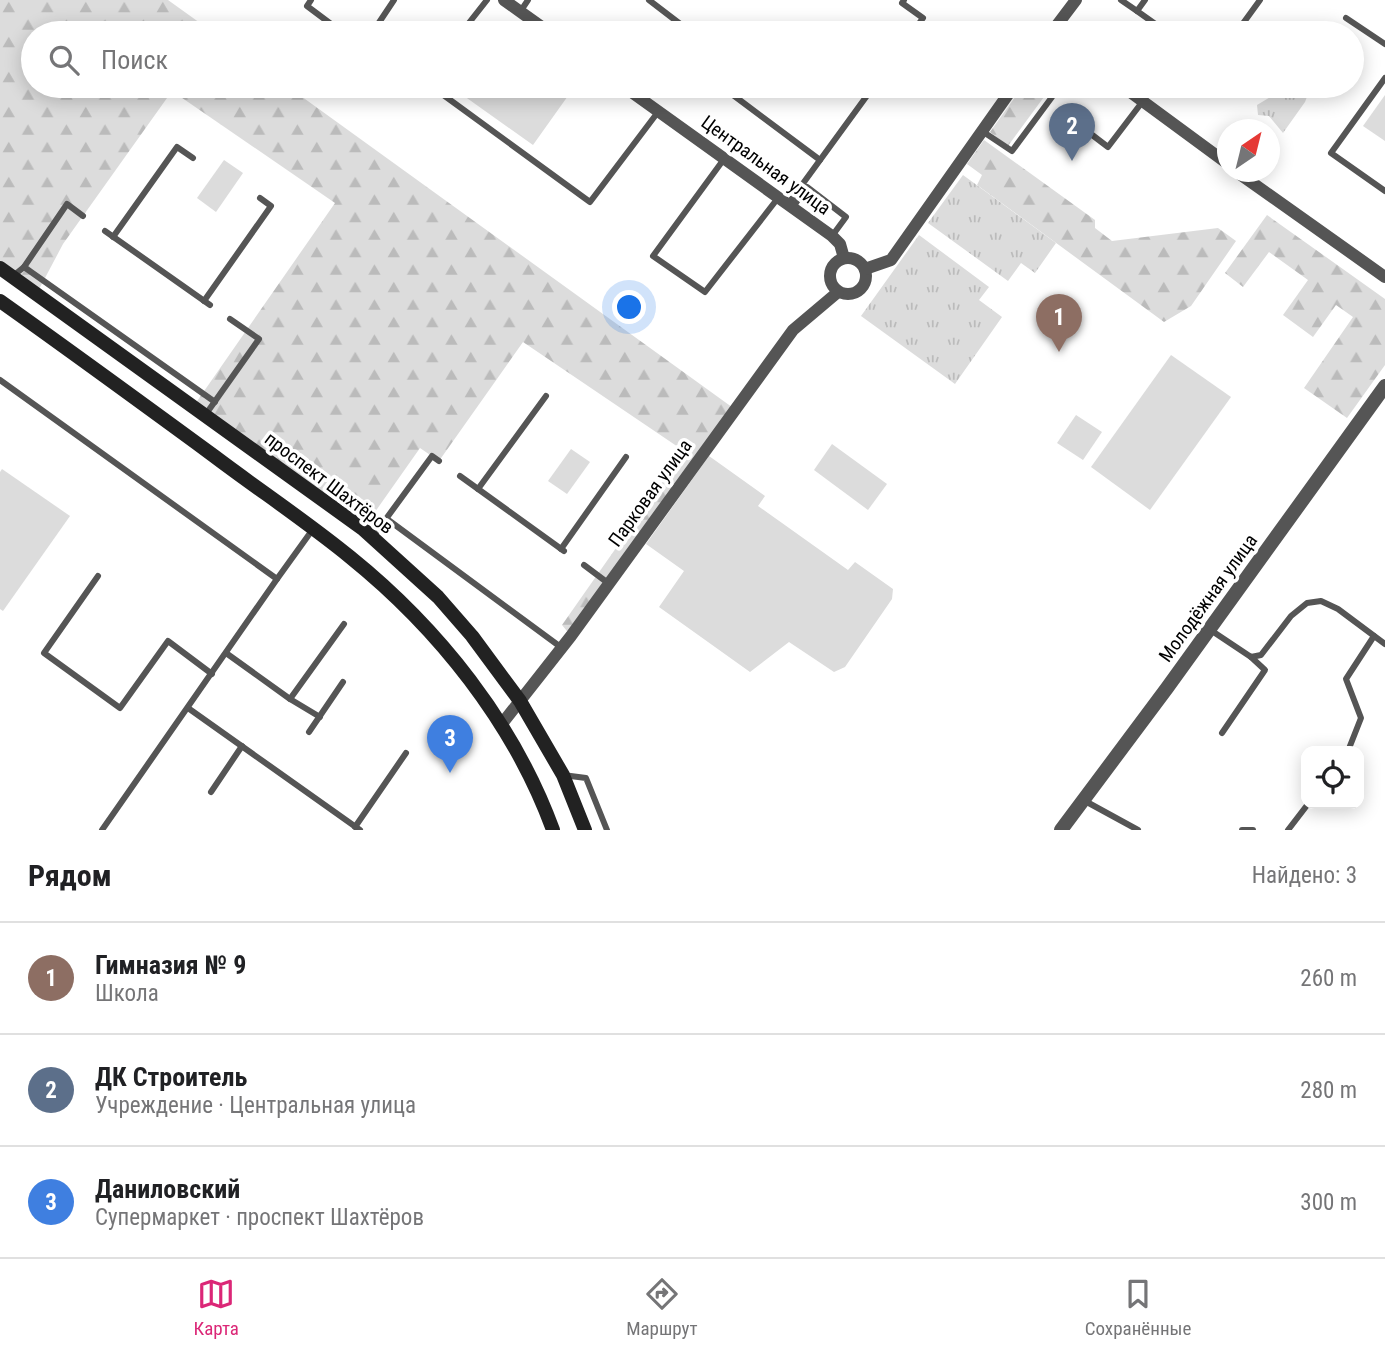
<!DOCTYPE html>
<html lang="ru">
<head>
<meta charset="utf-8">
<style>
	:root { --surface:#fff; --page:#f6f6f6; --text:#202124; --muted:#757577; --line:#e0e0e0; --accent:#db2777 }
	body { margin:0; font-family:"Roboto Condensed",sans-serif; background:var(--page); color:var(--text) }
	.controls { position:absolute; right:21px; bottom:21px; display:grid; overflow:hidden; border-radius:14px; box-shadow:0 4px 18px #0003 }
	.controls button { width:63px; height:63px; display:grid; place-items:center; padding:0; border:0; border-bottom:2px solid var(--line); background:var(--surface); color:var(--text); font:35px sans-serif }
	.compass { position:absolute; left:1217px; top:119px; width:63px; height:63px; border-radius:50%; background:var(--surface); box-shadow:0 4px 18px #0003; rotate:35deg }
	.you { position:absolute; left:630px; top:308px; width:24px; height:24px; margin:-18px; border:5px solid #fff; border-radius:50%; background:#1a73e8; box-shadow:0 0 0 10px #1a73e833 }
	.badge { display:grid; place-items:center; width:46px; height:46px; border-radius:50%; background:var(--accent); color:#fff; font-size:23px; font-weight:700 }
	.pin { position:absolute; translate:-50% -58px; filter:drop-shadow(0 2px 4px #0008) }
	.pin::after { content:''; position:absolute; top:37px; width:24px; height:21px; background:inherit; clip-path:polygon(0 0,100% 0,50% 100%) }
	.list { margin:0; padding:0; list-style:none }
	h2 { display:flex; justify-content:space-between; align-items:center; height:91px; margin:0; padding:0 28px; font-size:30px }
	h2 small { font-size:23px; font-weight:400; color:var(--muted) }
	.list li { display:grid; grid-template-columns:46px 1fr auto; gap:21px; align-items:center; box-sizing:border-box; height:112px; padding:0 28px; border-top:2px solid var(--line) }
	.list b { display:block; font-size:26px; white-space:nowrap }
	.list p { margin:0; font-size:23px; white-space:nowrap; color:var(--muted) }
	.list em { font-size:23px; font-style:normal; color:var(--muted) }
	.icon { flex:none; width:38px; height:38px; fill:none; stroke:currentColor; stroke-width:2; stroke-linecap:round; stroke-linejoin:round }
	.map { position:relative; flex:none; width:1385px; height:830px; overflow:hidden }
	.search { position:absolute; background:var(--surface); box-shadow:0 4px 18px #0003; left:21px; right:21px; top:21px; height:77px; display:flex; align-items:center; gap:18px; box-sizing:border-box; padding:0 24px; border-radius:38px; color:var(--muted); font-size:26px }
	.sheet { height:427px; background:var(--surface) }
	nav { display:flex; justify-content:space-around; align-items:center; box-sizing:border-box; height:98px; border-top:2px solid var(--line); background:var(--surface); font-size:19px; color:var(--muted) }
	nav a { display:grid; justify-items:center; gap:4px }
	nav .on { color:var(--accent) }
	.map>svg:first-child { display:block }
</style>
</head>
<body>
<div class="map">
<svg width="1385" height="830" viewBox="0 0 1385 830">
	<defs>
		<pattern id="grass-tufts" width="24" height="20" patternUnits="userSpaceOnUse" patternTransform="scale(1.75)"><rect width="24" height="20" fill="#dcdcdc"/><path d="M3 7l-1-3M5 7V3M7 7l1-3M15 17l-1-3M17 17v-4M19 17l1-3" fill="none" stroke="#bbb"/></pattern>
		<pattern id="forest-firs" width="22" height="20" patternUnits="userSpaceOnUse" patternTransform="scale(1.75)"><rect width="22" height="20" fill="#dcdcdc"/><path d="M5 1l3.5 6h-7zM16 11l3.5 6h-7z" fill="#bbb"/></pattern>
	</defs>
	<rect width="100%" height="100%" fill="#fff"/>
	<g fill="url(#grass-tufts)">
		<polygon points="1271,86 1311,86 1305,102 1283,133 1269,116 1258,115 1257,105 1272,96 1274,89"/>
		<polygon points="963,175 1056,243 1035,273 1021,263 1008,281 928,223"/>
		<polygon points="919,235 989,287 979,300 1002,317 955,384 861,316"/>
	</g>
	<g fill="url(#forest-firs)">
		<polygon points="0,0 168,0 214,33 33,33 33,86 287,86 736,410 571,636 562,625 684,451 523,342 439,461 420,448 363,529 193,407 335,203 172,91 63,244 36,295 0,268"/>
		<polygon points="1023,86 1052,86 1008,146 990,132"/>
		<polygon points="984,140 1095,220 1095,228 1112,241 1218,228 1236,241 1191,306 1164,322 977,185 982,175 967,164"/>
		<polygon points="1267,215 1385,299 1385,365 1347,418 1304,388 1353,317 1336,305 1313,337 1283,315 1308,280 1269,252 1243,287 1225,273"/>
	</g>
	<g fill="#dcdcdc">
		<polygon points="450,86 575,86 533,145"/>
		<polygon points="1385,95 1385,141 1363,126"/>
		<polygon points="224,160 243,173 216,212 197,198"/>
		<polygon points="1171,355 1231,397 1150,510 1091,467"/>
		<polygon points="1076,415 1102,432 1083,460 1057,443"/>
		<polygon points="832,444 887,484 868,510 814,470"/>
		<polygon points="571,449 590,462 567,494 548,481"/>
		<polygon points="709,456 765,496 758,506 848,570 855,562 893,589 892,599 845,667 834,672 789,642 750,672 659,607 684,571 646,544"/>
		<polygon points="2,469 70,516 3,611 0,609 0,472"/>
	</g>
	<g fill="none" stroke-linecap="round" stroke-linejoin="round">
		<g stroke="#555" stroke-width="6">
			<polyline points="311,0 307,6 343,33"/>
			<polyline points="649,0 692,33"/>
			<polyline points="904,0 902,3 923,18 912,33"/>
			<polyline points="1121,0 1137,11 1145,0"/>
			<polyline points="1137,11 1168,33"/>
			<polyline points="520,12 528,0"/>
			<polyline points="1346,18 1385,44"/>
			<polyline points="372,33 394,0"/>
			<polyline points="461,33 487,0"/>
			<polyline points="1236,33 1260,0"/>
			<polyline points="1385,78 1331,153 1385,191"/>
			<polyline points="431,86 590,202 658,112"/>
			<polyline points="721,86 820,160"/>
			<polyline points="982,131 1012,151 1052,97"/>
			<polyline points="1087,131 1108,147 1143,101"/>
			<polyline points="724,159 653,256 705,292 778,198"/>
			<polyline points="788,204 874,86"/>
			<polyline points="793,207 807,187 846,217 832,236"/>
			<polyline points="105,231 210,305"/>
			<polyline points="113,237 177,147 193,158"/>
			<polyline points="24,267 215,402"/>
			<polyline points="13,276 24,267 67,204 83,216"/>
			<polyline points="204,301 271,206 260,198"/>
			<polyline points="0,380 277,579 313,529"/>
			<polyline points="206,414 259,339 230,319"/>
			<polyline points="460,476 564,551"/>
			<polyline points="478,489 546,396"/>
			<polyline points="387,519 562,648"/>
			<polyline points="372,538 432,456 439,461"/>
			<polyline points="561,549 626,457"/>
			<polyline points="584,565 608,583"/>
			<polyline points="98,576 44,653 120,708 168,641 212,674"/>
			<polyline points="1209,629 1251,657 1261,655 1291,616 1307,603 1321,601 1338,609 1385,644"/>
			<polyline points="226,653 290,699 320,717"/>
			<polyline points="290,699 344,624"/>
			<polyline points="188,708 360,830"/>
			<polyline points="309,732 343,682"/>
			<polyline points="1222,733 1265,670 1251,657"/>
			<polyline points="1348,751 1361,718 1346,679 1374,636"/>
			<polyline points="563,775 586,778 607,830"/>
			<polyline points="211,792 242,746"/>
			<polyline points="1085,801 1138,830"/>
			<polyline points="355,827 406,753"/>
			<polyline points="102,830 277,579"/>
			<polyline points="1242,830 1253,830"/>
			<polyline points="1288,830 1308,804"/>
		</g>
		<g stroke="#555" stroke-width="12">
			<polyline points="504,0 550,33"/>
			<polyline points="1051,33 1076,0"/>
			<polyline points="623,86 832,236 840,244 844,258"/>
			<polyline points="1122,86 1228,164"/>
			<polyline points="1237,172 1385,277"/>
			<circle cx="848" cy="276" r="18"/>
			<polyline points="865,269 891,260 1014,86"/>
			<polyline points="501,725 571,636 793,330 838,292"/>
		</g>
		<polyline stroke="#555" stroke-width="14" points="1061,830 1167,688 1385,386"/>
		<g stroke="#222" stroke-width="14">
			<polyline points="0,268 363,529 438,597 472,636 520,701 563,775 585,830"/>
			<path d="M 0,301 C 72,352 143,404 214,456 C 259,490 306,521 350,557 C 438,628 514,723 553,830"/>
		</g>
	</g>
	<g text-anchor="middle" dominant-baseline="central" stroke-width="7" stroke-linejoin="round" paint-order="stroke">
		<g font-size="19" fill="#000" stroke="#fff">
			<text transform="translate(766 165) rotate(36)">Центральная улица</text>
			<text transform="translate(329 483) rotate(37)">проспект Шахтёров</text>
			<text transform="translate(650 493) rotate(-54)">Парковая улица</text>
			<text transform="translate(1208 598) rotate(-54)">Молодёжная улица</text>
		</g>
	</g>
</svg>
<div class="controls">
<button><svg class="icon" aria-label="locate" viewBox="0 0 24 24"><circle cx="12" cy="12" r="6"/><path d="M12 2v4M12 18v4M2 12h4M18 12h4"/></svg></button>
</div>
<svg class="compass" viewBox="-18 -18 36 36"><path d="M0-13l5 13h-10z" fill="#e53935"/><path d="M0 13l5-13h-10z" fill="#757577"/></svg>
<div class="you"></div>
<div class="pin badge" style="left:1059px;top:352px;background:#8d6e63">1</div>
<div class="pin badge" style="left:1072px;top:161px;background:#5c6f8a">2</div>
<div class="pin badge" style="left:450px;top:773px;background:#3f7fe0">3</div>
<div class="search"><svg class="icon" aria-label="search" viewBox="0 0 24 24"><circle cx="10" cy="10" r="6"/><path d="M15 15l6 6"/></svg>Поиск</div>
</div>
<section class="sheet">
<h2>Рядом<small>Найдено: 3</small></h2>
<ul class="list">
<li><span class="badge" style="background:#8d6e63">1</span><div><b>Гимназия № 9</b><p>Школа</p></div><em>260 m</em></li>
<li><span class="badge" style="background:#5c6f8a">2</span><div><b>ДК Строитель</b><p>Учреждение · Центральная улица</p></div><em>280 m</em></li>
<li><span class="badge" style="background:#3f7fe0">3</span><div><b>Даниловский</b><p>Супермаркет · проспект Шахтёров</p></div><em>300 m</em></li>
</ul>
</section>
<nav>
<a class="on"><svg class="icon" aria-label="map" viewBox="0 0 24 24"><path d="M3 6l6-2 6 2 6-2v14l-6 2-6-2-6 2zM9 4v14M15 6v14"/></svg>Карта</a>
<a><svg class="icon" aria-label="directions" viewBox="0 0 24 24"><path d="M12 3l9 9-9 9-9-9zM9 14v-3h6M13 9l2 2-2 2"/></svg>Маршрут</a>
<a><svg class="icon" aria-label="saved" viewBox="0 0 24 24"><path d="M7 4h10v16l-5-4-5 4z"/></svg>Сохранённые</a>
</nav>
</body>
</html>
